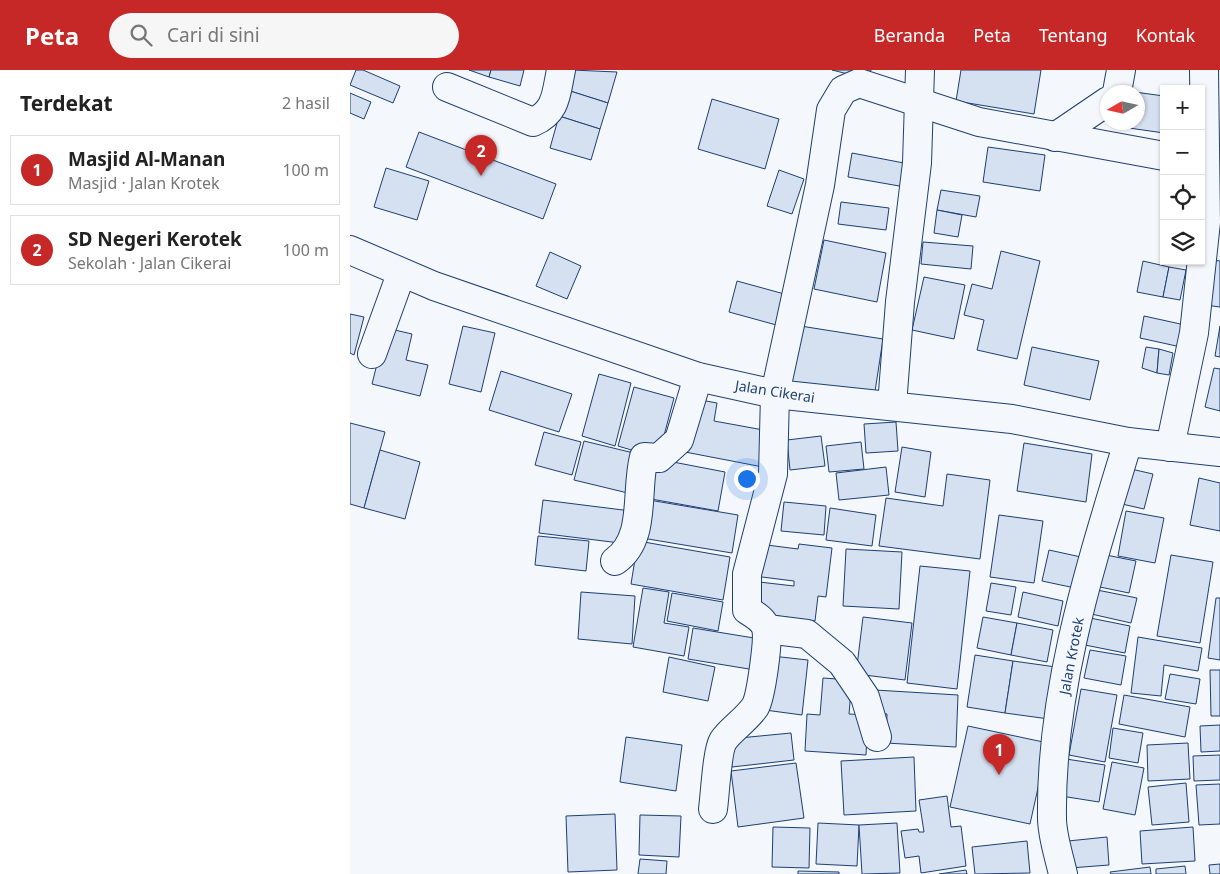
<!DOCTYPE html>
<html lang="id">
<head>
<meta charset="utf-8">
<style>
	:root { --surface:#fff; --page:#f6f6f6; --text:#222; --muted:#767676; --line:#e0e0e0; --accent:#c62828 }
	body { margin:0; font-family:"Noto Sans",sans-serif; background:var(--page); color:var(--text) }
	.controls { position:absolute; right:15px; top:15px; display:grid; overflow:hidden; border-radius:0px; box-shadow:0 1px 4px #0004 }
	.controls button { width:45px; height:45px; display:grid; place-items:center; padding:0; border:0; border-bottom:1px solid var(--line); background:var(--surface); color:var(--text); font:25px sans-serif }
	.compass { position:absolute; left:750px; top:15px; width:45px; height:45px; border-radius:50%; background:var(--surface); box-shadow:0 1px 4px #0004; rotate:261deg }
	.you { position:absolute; left:396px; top:408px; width:18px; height:18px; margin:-12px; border:4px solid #fff; border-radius:50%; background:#1a73e8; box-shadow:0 0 0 8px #1a73e833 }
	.badge { display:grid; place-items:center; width:32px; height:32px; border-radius:50%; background:var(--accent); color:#fff; font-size:16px; font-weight:700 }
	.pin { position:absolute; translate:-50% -41px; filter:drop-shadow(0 1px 2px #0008) }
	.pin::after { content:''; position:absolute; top:26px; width:18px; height:15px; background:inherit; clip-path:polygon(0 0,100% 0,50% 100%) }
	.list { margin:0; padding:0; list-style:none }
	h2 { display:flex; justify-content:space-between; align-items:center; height:65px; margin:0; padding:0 20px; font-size:21px }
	h2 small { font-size:16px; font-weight:400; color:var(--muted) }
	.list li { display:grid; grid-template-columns:32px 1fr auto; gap:15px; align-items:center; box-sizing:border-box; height:70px; margin:0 10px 10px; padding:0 10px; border:1px solid var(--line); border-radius:0px }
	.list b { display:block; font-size:19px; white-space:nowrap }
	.list p { margin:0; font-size:16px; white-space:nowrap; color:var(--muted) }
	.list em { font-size:16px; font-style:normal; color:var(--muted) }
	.icon { flex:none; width:28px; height:28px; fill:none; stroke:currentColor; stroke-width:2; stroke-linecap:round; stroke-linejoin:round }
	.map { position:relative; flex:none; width:870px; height:804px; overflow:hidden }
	header { display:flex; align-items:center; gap:30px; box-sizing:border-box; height:70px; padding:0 25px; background:var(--accent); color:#fff }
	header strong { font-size:24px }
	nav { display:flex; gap:28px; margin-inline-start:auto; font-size:18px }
	.search { width:350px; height:45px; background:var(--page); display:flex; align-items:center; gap:12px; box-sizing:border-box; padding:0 18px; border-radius:28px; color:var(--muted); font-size:19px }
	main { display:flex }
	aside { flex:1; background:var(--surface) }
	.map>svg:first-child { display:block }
</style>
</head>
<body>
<header>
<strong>Peta</strong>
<div class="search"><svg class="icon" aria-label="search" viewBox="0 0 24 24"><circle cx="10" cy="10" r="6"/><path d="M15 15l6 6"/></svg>Cari di sini</div>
<nav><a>Beranda</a><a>Peta</a><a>Tentang</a><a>Kontak</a></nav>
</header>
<main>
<aside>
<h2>Terdekat<small>2 hasil</small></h2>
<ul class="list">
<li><span class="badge">1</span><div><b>Masjid Al-Manan</b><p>Masjid · Jalan Krotek</p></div><em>100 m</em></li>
<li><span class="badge">2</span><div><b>SD Negeri Kerotek</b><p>Sekolah · Jalan Cikerai</p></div><em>100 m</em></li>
</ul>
</aside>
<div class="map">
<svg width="870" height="804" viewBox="0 0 870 804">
	<rect width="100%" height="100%" fill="#f4f7fb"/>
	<g fill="#d5e0f0" stroke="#1d3f73">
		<polygon points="6,0 13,0 50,16 43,33 0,15"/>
		<polygon points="119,0 141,0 139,7"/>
		<polygon points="141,0 174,0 170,16 139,7"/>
		<polygon points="222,0 267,2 258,33 217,20"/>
		<polygon points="482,0 521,0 518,9"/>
		<polygon points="611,0 691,0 684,44 606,31"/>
		<polygon points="217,20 258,33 250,59 209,46"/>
		<polygon points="777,21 814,26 814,63 772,57 773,52 788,52 788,22"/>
		<polygon points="0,23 21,32 14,49 0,43"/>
		<polygon points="362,29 429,49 415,99 348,79"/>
		<polygon points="209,46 250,59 241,90 200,78"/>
		<polygon points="69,62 206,114 193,149 56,97"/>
		<polygon points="638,77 695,85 690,121 633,112"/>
		<polygon points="502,83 559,94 555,117 498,107"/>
		<polygon points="36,98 79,111 67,150 24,137"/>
		<polygon points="429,100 454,109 442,144 417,136"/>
		<polygon points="591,120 630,126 626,147 587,140"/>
		<polygon points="491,132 539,138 536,160 488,154"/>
		<polygon points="587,140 612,145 608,167 584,163"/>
		<polygon points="474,170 536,183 527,232 464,219"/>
		<polygon points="573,172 623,176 621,199 571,194"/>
		<polygon points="651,181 690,191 667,289 627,280 634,250 614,245 622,214 642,219"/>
		<polygon points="200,182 231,196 217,229 186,216"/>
		<polygon points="861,190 870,191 870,237 855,235"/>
		<polygon points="793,191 819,197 813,227 787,222"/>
		<polygon points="819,197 836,200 830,230 813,227"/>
		<polygon points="574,207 615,215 604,269 562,260"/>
		<polygon points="387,211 438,225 430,256 379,242"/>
		<polygon points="0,244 14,247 4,285 0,283"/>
		<polygon points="794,246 835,255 831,277 790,268"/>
		<polygon points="444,255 533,269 524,328 435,314"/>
		<polygon points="113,256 145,263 131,322 99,314"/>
		<polygon points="870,256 870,287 865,286"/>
		<polygon points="36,258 62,264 56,290 78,295 70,326 22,314"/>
		<polygon points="682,277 749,291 740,330 674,315"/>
		<polygon points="796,277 809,279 807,303 792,298"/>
		<polygon points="809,279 823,283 819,305 807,303"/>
		<polygon points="864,298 870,299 870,341 855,337"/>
		<polygon points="151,301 222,324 209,362 139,340"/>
		<polygon points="249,304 281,313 265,376 232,366"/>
		<polygon points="284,317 324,328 308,388 268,376"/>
		<polygon points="345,329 367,333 364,351 419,361 413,397 335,382"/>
		<polygon points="546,352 548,381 516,383 514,354"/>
		<polygon points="0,353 35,362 14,438 0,434"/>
		<polygon points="194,362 231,372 222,405 185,395"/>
		<polygon points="471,366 475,396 440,400 437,370"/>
		<polygon points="234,371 292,385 282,424 224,410"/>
		<polygon points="511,372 514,399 479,402 476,376"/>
		<polygon points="674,373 742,384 736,432 667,421"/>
		<polygon points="552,377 581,382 575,427 545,422"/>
		<polygon points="30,380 70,392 55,449 14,438"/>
		<polygon points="297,387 375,402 368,441 290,427"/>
		<polygon points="536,397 539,425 489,430 486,403"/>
		<polygon points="781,399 803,404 794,439 772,434"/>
		<polygon points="597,404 640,410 630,489 529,476 536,428 593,436"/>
		<polygon points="849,408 870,413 870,461 840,455"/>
		<polygon points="293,429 388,445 382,483 286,467"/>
		<polygon points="193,430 281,441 278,474 189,463"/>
		<polygon points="434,432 476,436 474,465 431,461"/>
		<polygon points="480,438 526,445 522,476 476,470"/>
		<polygon points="776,441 814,448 805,493 768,486"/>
		<polygon points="649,445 693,451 684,513 640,507"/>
		<polygon points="188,466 239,471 236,501 185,495"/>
		<polygon points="288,471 380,487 373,530 281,514"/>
		<polygon points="409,474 448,479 449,474 482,478 476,527 468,526 465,551 405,543 409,512 444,516 444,511 404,506"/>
		<polygon points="496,479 552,482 549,539 493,536"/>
		<polygon points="699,480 731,487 725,518 692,511"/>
		<polygon points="751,484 786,491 779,523 745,516"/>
		<polygon points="821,485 863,492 850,573 807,566"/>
		<polygon points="570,496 620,501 607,619 557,613"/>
		<polygon points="641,513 666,517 661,545 636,541"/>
		<polygon points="293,518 319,522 314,553 339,557 334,586 283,577"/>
		<polygon points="742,519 787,528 781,553 737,543"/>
		<polygon points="231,522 285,526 282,574 228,569"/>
		<polygon points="673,522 713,531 708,556 668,547"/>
		<polygon points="322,523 373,532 368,561 317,551"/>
		<polygon points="866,528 870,528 870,590 858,588"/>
		<polygon points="513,547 562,553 555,610 506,604"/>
		<polygon points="633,547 667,553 661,585 627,578"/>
		<polygon points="740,548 780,556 775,583 735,575"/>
		<polygon points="667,553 703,560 697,592 661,585"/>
		<polygon points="343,558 410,569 405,600 338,589"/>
		<polygon points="788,567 852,578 848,601 814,595 811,626 781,623"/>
		<polygon points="740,580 776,586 771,615 734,608"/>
		<polygon points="625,585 663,591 655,643 617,637"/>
		<polygon points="422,586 458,590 452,645 415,640"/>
		<polygon points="319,587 365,597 358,631 313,622"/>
		<polygon points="663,591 706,597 699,649 655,643"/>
		<polygon points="860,600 870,600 870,646 861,646"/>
		<polygon points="820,604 850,609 846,634 815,629"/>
		<polygon points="473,608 502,610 499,644 518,645 516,685 455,681 457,644 470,645"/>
		<polygon points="731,619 767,625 755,692 719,685"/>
		<polygon points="525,620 608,625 606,677 536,673 537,644 524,643"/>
		<polygon points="774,625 840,637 835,667 769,654"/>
		<polygon points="870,655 870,681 851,682 850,656"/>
		<polygon points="618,656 698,673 680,754 600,737"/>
		<polygon points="763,658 793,663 788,693 759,688"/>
		<polygon points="441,663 444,690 382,697 379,669"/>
		<polygon points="276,667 332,675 326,721 270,712"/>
		<polygon points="838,673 840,709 798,711 797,675"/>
		<polygon points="870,685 870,710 844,711 843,686"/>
		<polygon points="564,687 566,741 494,745 491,691"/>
		<polygon points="716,689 755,695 749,732 711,726"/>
		<polygon points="762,692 794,698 785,745 753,739"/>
		<polygon points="446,693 454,748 388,757 381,701"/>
		<polygon points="836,713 839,752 802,755 798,717"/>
		<polygon points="870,714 870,754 849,755 846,715"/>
		<polygon points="597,726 601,757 611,756 616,796 571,803 569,786 555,788 551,761 568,759 569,762 574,762 569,730"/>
		<polygon points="265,744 267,800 218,802 216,746"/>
		<polygon points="290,745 331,746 329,787 289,785"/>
		<polygon points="468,753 509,755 507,796 466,794"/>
		<polygon points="547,753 550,803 512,804 509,755"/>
		<polygon points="423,757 460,758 459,798 422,797"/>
		<polygon points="843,757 845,791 792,794 790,761"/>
		<polygon points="757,767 759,795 720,798 718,771"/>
		<polygon points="677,771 680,803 625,804 622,777"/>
		<polygon points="290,789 317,791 316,804 288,804"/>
		<polygon points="870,794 870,804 860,804 859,795"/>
		<polygon points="835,796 836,804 806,804 806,799"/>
		<polygon points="800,797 801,804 761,804 760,802"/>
		<polygon points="616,800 617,804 589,804"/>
		<polygon points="448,801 489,802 489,804 448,804"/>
	</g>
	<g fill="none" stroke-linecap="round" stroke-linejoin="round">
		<defs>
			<g id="minor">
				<path d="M 97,17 L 183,52 C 207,42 206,23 211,0"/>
				<polyline points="767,22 771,0"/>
				<polyline points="705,67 758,31"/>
				<polyline points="0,180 84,216 348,307 425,324 662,349 778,372 870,382"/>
				<polyline points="22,284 51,204"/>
				<polyline points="542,335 550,232 567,93 570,0"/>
				<polyline points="820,377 844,263 856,152 854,0"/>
				<path d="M 265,491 C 297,469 285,421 294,387 L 309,388 L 329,370 L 348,307"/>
				<polyline points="417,559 457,564 492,593 515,627 527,667"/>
				<path d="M 363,739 C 365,725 367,681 373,671 C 379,661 396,650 405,637 C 411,627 419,569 416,558 C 413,549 405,545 397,540 L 397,504 L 423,404 L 425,324 L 470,115 L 481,40 L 493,20 L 509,13 L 629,52 L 814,86"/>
				<path d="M 713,804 C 709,786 702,766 702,748 C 700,619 741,494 778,372"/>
			</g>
		</defs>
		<use href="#minor" stroke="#1d3f73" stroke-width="30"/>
		<use href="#minor" stroke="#f4f7fb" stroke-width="28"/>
	</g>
	<g text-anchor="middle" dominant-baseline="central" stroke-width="4" stroke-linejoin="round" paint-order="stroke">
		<g font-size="14" fill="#1d3f73" stroke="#f4f7fb">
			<text transform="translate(425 321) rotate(9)">Jalan Cikerai</text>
			<text transform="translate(721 586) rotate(-79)">Jalan Krotek</text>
		</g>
	</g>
</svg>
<div class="controls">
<button>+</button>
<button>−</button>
<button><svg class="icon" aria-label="locate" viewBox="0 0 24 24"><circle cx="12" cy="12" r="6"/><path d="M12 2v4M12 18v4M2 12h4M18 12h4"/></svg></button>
<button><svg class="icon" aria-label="layers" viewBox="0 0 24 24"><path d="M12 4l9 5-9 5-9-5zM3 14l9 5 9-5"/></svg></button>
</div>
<svg class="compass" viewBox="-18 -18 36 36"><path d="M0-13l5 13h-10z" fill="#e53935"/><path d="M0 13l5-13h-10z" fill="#767676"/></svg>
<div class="you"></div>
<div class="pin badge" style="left:649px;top:705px">1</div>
<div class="pin badge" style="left:131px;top:106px">2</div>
</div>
</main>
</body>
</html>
